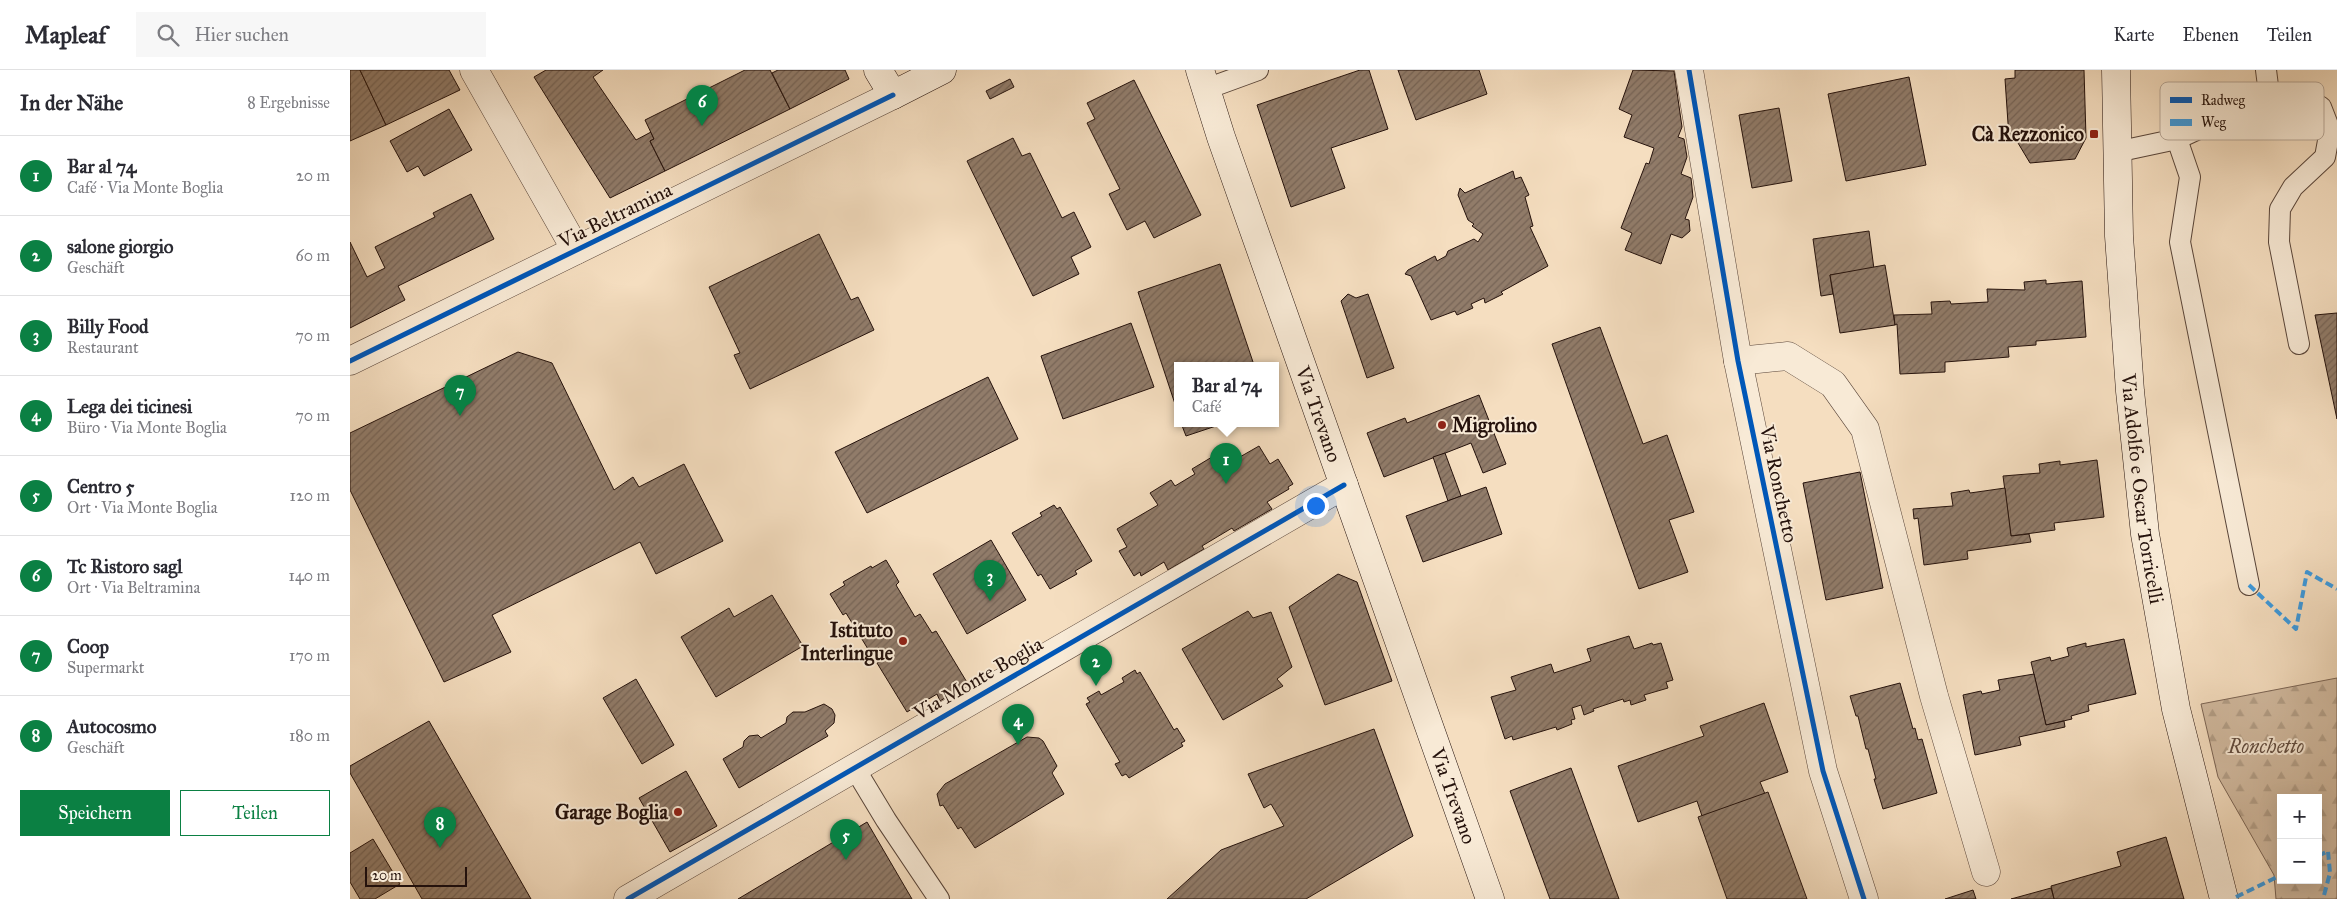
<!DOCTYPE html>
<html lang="de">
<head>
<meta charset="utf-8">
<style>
	:root { --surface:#fff; --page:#f7f7f7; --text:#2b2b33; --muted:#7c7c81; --line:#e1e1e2; --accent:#0b8043 }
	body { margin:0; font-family:"IM FELL Great Primer",serif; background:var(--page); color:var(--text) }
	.controls { position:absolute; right:15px; bottom:15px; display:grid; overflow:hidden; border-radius:0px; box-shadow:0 5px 20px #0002 }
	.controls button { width:45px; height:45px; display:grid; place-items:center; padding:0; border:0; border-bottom:1px solid var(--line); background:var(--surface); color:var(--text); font:25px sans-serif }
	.scale { position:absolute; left:15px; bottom:12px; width:102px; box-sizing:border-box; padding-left:5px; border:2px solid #25120c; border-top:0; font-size:14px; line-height:18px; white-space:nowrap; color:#25120c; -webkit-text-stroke:4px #f8ead6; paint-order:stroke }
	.you { position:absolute; left:965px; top:435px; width:18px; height:18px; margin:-12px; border:4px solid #fff; border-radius:50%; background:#1a73e8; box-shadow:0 0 0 8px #1a73e833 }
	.badge { display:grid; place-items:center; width:32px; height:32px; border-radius:50%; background:var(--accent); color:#fff; font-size:16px; font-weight:700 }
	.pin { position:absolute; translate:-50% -41px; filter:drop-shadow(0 1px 2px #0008) }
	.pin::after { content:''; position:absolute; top:26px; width:18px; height:15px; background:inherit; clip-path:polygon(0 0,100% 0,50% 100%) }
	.popup { position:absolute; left:824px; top:292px; width:105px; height:65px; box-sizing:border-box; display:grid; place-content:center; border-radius:0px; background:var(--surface); filter:drop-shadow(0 1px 4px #0005); font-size:16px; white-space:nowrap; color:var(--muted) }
	.popup b { font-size:19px; color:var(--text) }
	.popup::after { content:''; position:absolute; left:50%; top:100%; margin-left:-10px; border:10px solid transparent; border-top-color:var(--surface) }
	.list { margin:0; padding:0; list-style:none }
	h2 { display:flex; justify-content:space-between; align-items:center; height:65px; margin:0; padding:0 20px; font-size:21px }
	h2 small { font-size:16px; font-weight:400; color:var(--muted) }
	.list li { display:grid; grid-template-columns:32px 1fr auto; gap:15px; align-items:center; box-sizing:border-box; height:80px; padding:0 20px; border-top:1px solid var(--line) }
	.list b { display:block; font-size:19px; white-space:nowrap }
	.list p { margin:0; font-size:16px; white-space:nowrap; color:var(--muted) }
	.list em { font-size:16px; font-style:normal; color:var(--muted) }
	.actions { display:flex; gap:10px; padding:15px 20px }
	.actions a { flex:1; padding:11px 0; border:1px solid var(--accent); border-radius:0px; text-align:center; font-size:18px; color:var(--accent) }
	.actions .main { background:var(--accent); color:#fff }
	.icon { flex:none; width:28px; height:28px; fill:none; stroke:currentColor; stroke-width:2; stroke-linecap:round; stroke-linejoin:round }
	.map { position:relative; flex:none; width:1987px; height:829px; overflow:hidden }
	header { display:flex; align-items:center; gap:30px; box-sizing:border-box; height:70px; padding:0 25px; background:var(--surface); border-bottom:1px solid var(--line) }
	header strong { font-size:24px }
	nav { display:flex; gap:28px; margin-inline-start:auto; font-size:18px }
	.search { width:350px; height:45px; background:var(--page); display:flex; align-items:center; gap:12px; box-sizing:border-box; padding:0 18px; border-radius:0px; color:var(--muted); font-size:19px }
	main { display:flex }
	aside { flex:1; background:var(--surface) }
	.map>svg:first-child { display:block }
</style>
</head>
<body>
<header>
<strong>Mapleaf</strong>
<div class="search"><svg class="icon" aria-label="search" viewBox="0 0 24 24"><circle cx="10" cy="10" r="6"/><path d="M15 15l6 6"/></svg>Hier suchen</div>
<nav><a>Karte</a><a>Ebenen</a><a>Teilen</a></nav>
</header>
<main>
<aside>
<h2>In der Nähe<small>8 Ergebnisse</small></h2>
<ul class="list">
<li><span class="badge">1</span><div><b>Bar al 74</b><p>Café · Via Monte Boglia</p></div><em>20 m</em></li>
<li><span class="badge">2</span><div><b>salone giorgio</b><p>Geschäft</p></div><em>60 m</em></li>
<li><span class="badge">3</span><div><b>Billy Food</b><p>Restaurant</p></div><em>70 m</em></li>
<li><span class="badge">4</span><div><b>Lega dei ticinesi</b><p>Büro · Via Monte Boglia</p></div><em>70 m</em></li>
<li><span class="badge">5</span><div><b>Centro 5</b><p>Ort · Via Monte Boglia</p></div><em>120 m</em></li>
<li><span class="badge">6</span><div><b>Tc Ristoro sagl</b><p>Ort · Via Beltramina</p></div><em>140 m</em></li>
<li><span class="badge">7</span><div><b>Coop</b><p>Supermarkt</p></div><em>170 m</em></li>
<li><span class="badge">8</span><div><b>Autocosmo</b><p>Geschäft</p></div><em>180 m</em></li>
</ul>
<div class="actions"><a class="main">Speichern</a><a>Teilen</a></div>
</aside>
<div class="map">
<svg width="1987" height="829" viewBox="0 0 1987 829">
	<defs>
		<pattern id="forest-firs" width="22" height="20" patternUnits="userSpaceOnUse" patternTransform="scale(1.25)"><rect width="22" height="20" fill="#d2bba1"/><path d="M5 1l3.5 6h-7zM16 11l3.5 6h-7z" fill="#b4a089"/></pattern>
		<pattern id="building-hatch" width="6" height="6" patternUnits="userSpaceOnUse" patternTransform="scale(1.25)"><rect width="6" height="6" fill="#917c6a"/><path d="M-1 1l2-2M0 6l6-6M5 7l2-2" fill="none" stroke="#766456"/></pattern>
	</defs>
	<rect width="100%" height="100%" fill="#f5dec0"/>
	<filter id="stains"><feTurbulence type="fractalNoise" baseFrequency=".004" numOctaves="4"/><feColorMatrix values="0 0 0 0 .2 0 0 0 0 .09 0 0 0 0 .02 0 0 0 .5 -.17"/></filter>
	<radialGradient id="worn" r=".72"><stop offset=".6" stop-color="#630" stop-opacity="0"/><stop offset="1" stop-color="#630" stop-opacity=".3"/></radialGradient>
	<path fill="url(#forest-firs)" stroke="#7c6656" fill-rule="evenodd" d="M 1987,608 L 1987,829 L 1926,829 L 1924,805 L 1868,707 L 1851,634 ZM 1931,728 L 1968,728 L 1968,810 L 1931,810 Z"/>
	<g fill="url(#building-hatch)" stroke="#25120c">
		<polygon points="0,0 10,0 36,55 0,71"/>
		<polygon points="10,0 99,0 110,20 36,55"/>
		<polygon points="196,0 253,0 243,7 286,70 301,62 304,69 300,71 315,101 260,128 184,7"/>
		<polygon points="395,0 420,0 440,39 315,101 300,71 304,69 295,50"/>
		<polygon points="428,0 495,0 499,9 440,39 422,3"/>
		<polygon points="1010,0 1019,0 1038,59 981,78 995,118 941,137 907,35"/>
		<polygon points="1048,0 1129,0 1137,24 1066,50"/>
		<polygon points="1283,0 1324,1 1332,57 1328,67 1334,69 1337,87 1331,104 1341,108 1343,127 1335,149 1339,150 1340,161 1332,168 1321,164 1311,194 1275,180 1282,163 1271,158 1296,93 1299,94 1304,78 1274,67 1282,45 1269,39"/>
		<polygon points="1665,0 1734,0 1736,68 1725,89 1680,93 1665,68 1659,68 1655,9 1665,8"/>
		<polygon points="1559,7 1576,95 1496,111 1478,24"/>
		<polygon points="660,9 664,17 640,29 636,21"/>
		<polygon points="784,10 851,145 804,168 795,151 777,160 759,124 770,119 737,53 745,49 737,33"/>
		<polygon points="1429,38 1442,111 1402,118 1389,45"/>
		<polygon points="99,39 122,80 74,106 68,96 57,102 40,71"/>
		<polygon points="663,68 672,86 680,83 712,148 724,142 741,177 721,187 729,204 683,226 617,91"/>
		<polygon points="1163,101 1165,109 1171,107 1179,125 1175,127 1183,156 1180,157 1198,196 1151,222 1153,224 1135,233 1134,228 1121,234 1123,238 1107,245 1105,241 1081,250 1061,206 1055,204 1058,200 1085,186 1087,191 1096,186 1098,181 1124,169 1128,172 1133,164 1122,156 1124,154 1118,150 1108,125 1110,118 1115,123"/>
		<polygon points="121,124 144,169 48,216 55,230 0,258 0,172 17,207 35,198 25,177 85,147 83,143"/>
		<polygon points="1519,161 1524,199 1480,205 1483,224 1471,226 1463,169"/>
		<polygon points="469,164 501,230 508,227 524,260 400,319 384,285 390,283 359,217"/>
		<polygon points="870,194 904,295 827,295 827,340 788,222"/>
		<polygon points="1535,195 1545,255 1490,263 1480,205"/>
		<polygon points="1696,210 1696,214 1732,211 1736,267 1686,271 1686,275 1658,277 1659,287 1595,292 1595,302 1550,304 1547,254 1545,255 1544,245 1582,244 1581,232 1600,231 1601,234 1638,232 1637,219 1675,220 1674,212"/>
		<polygon points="998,224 1006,228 1018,224 1044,298 1017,308 991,231"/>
		<polygon points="1987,243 1987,349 1965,245"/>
		<polygon points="781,253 804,317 713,349 691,286"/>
		<polygon points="1250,257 1293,374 1317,365 1344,442 1319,450 1338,502 1289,519 1202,274"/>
		<polygon points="168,282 202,293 264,420 283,407 289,417 334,394 373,471 306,504 290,472 142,545 161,582 94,612 0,420 0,363"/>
		<polygon points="638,307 668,369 517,443 485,382"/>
		<polygon points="1129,325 1156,394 1133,403 1121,373 1034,407 1017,363 1055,348 1057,353"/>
		<polygon points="831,353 875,353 836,366"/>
		<polygon points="909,376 920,394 928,389 943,414 938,417 939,419 917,432 922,439 884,461 882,458 852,476 854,479 818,500 814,492 791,506 790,502 784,506 769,481 777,477 767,459 808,435 800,423 821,410 825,416 845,404 842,399 862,387 869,399"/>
		<polygon points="1095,383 1111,426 1098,431 1083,387"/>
		<polygon points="1747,390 1754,447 1704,453 1705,460 1661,466 1653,406 1690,403 1689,394 1710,391 1710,395"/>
		<polygon points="1510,402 1533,518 1476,530 1453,413"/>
		<polygon points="1136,417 1152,464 1073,492 1056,446"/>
		<polygon points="1655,418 1661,466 1679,464 1681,472 1617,481 1618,489 1574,495 1568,448 1564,449 1563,439 1603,436 1601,423 1619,420 1620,423"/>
		<polygon points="704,435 707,439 710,437 742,491 725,501 727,504 700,519 691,504 688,506 662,463 692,446 690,443"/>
		<polygon points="641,470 676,530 617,564 583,504"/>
		<polygon points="536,490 549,512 546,515 565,547 570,544 582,563 586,561 618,614 590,631 587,624 557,642 527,593 533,590 527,580 521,584 496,543 493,545 480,524 495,515 493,512 521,496 522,498"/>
		<polygon points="988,504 1007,512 1042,611 975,635 939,537"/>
		<polygon points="422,525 453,576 366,627 331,567 379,538 384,547"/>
		<polygon points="898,541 903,548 921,542 942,597 927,609 933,616 873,650 832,579"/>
		<polygon points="1279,566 1284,579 1302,573 1303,575 1311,573 1323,610 1316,612 1318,618 1294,625 1296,630 1281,635 1280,630 1274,632 1273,629 1243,639 1244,641 1234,645 1231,635 1222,638 1225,649 1221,650 1222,654 1207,660 1206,657 1163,670 1162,666 1155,669 1141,627 1166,620 1161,607 1201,594 1204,603 1241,591 1237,579"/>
		<polygon points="1774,569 1786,624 1738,635 1739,641 1721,646 1722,649 1696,655 1681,592 1700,587 1701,591 1719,586 1717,578 1736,573 1736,577"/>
		<polygon points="785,600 787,604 790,602 824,660 827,658 835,671 831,673 833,676 779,708 776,704 772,706 765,694 770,692 736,634 740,632 737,628 749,621 751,625 774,612 772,608"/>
		<polygon points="1684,604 1696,655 1714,651 1715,657 1669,667 1671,675 1625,685 1613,625 1631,621 1632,624 1650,620 1648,610"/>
		<polygon points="286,609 324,675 292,694 253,628"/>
		<polygon points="1550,613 1563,659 1565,658 1568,670 1572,669 1587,723 1533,739 1524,709 1526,709 1518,679 1516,679 1508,646 1506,646 1500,626"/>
		<polygon points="1414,633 1438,702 1410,712 1415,724 1352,746 1347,731 1288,752 1268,696 1354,666 1350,656"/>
		<polygon points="474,634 482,639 485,645 484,653 475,661 478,666 389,718 373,689 393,677 394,671 399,666 408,665 411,668 436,653 437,647 443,642 455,642"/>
		<polygon points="79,651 181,829 72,829 0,703 0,696"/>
		<polygon points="1024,659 1063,766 956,829 817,829 871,780 934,756 921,734 914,738 898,704"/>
		<polygon points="677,667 689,668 693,671 707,696 702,703 714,724 625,778 611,757 608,759 593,735 590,736 587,724 595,714"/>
		<polygon points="1221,698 1269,829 1200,829 1160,721"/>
		<polygon points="336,701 367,756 320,782 289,728"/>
		<polygon points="1418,722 1457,829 1377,829 1348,747"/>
		<polygon points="517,752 562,829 388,829"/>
		<polygon points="1816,767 1834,829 1704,829 1701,816 1771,796 1767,782"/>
		<polygon points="23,769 50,814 25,829 10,829 0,812 0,783"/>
		<polygon points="1701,818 1704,829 1661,829"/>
		<polygon points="1623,820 1626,829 1595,829"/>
	</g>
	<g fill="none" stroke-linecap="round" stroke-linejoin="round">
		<defs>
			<g id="service">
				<polyline points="856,19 908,0"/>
				<polyline points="1909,31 1950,24 1971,37 1980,60 1975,87 1943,117 1930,139 1929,172 1949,274"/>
				<polyline points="1827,69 1840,107 1830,172 1899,515"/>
				<polyline points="1766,82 1827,69 1909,31 1918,16 1916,0"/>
				<polyline points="504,697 536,750 589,829"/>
			</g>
			<g id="minor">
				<polyline points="124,0 226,180"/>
				<polyline points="1339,0 1388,291 1473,701 1514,829"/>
				<polyline points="0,291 543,25"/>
				<polyline points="1388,291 1438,286 1483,314 1515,359 1584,626 1636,802"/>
				<polyline points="278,829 994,415"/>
			</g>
			<g id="secondary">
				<polyline points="528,0 543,25 592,0"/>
				<path id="s1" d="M 850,0 L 871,67 L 1140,829"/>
				<path id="s2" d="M 1766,0 L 1769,166 L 1780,321 L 1795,464 L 1826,639 L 1874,829"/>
			</g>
		</defs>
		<use href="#service" stroke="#594539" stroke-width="22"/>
		<use href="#minor" stroke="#594539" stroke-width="29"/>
		<use href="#secondary" stroke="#25120c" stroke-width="29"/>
		<use href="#service" stroke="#f8ead6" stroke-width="20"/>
		<use href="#minor" stroke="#f8ead6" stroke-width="28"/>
		<use href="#secondary" stroke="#f8ead6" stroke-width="28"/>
		<g stroke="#3c9ade" stroke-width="4" stroke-dasharray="8 4" stroke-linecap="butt">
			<polyline points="1899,515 1946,559 1957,502 1987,519"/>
			<polyline points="1968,786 1978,781 1980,803 1973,829"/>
			<polyline points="1886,827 1931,805"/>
		</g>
		<defs>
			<g id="cycleway">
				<polyline points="1339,0 1388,291 1473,701 1514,829"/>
				<polyline points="0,291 543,25"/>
				<polyline points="278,829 994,415"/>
			</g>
		</defs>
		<use href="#cycleway" stroke="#f8ead6" stroke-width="8"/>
		<use href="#cycleway" stroke="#0057b8" stroke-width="5"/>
	</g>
	<g fill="#8f2418" stroke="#f8ead6" stroke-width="2">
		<rect x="1739" y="59" width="10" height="10" rx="2.5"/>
		<circle cx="1092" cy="355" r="5"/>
		<circle cx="553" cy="571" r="5"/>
		<circle cx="328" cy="742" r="5"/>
	</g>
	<g text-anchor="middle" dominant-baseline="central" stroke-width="4" stroke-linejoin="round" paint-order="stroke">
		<g font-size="20" font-weight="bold" fill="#25120c" stroke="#f8ead6" text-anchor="end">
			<text x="1734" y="64">Cà Rezzonico</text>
			<text x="1102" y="355" text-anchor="start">Migrolino</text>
			<text x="543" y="560">Istituto<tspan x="543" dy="23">Interlingue</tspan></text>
			<text x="318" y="742">Garage Boglia</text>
		</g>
		<g font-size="20" fill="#25120c" stroke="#f8ead6">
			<text transform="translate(265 145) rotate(-26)">Via Beltramina</text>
			<text stroke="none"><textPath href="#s1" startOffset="364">Via Trevano</textPath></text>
			<text transform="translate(1429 414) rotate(78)">Via Ronchetto</text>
			<text stroke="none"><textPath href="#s2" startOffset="420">Via Adolfo e Oscar Torricelli</textPath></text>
			<text transform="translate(628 608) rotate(-30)">Via Monte Boglia</text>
			<text stroke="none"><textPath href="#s1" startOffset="769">Via Trevano</textPath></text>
		</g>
		<g font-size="20" font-style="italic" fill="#624d40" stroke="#f8ead6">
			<text x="1916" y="676">Ronchetto</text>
		</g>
	</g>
	<rect x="1810" y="12" width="164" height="58" rx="8" fill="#f8ead6" stroke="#b9a999" stroke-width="1"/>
	<rect x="1820" y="27" width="22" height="6" fill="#0057b8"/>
	<rect x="1820" y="49" width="22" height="7" fill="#3c9ade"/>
	<g font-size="14" fill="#25120c">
		<text x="1851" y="35">Radweg</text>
		<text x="1851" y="57">Weg</text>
	</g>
	<rect width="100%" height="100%" filter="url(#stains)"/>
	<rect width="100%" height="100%" fill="url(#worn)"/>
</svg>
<div class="controls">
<button>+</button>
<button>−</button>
</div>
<div class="scale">20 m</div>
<div class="you"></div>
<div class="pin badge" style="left:876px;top:414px">1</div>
<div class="popup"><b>Bar al 74</b>Café</div>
<div class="pin badge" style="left:746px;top:616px">2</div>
<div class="pin badge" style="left:640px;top:531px">3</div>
<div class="pin badge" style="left:668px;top:675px">4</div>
<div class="pin badge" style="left:496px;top:790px">5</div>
<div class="pin badge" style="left:352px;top:56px">6</div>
<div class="pin badge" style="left:110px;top:346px">7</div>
<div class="pin badge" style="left:90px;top:778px">8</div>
</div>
</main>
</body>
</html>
